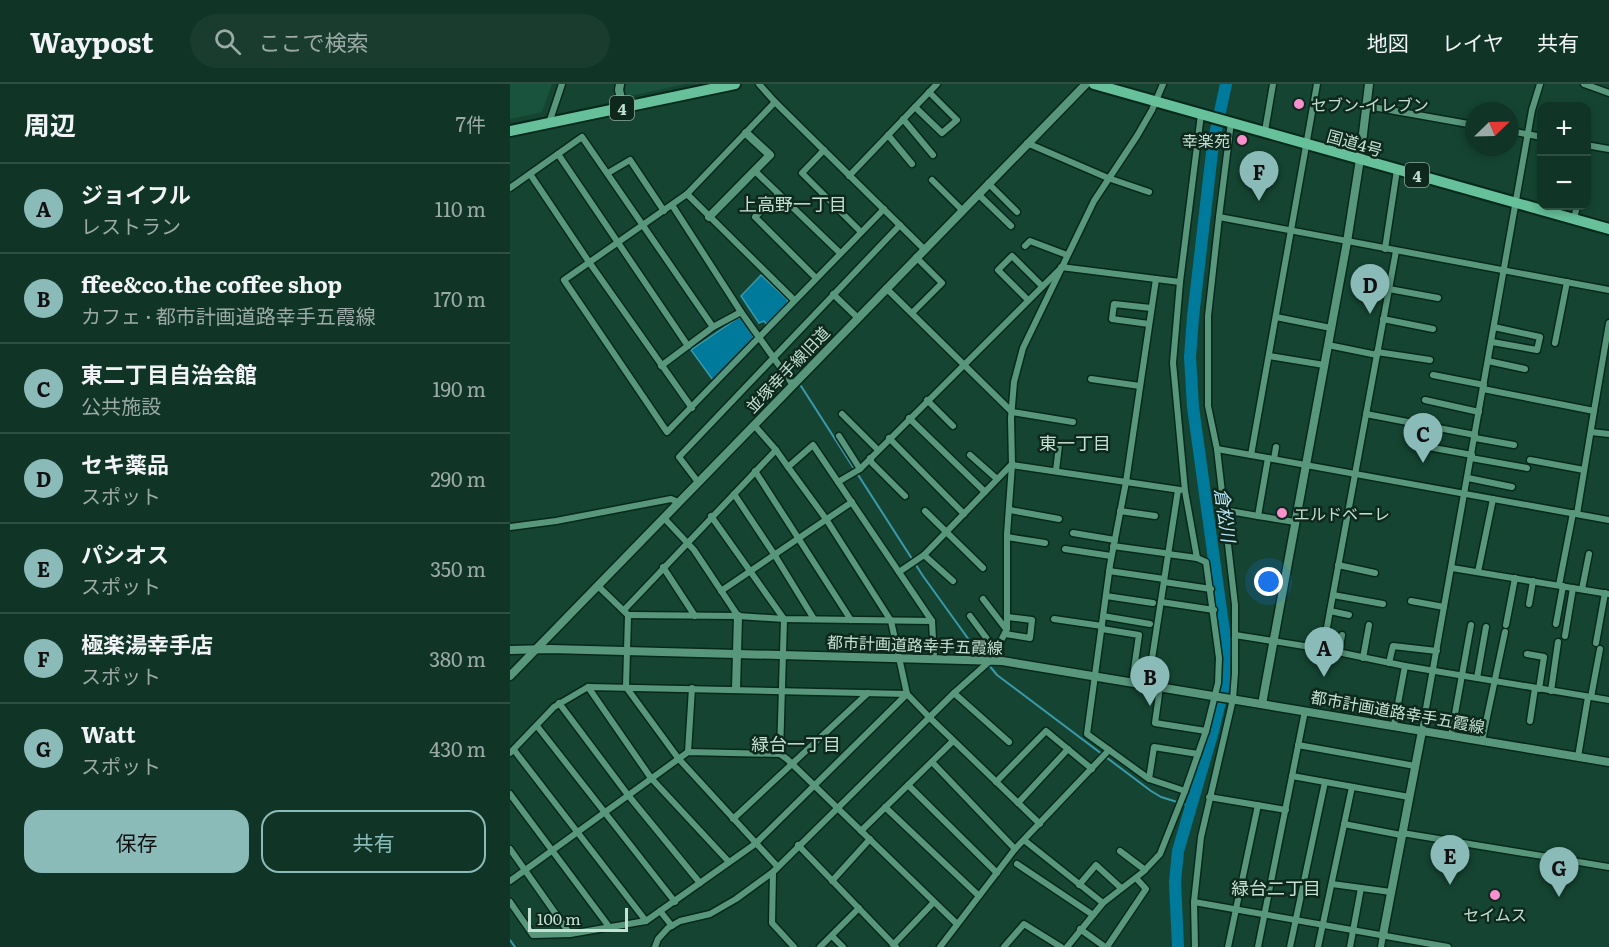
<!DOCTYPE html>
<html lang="ja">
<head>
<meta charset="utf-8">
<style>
	:root { --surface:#103426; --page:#193c2e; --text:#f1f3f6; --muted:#9caaa7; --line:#304f43; --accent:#8bbbb9 }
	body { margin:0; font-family:Literata,"Noto Sans JP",serif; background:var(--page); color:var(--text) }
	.controls { position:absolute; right:18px; top:18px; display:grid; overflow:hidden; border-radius:12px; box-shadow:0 3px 9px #0003 }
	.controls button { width:54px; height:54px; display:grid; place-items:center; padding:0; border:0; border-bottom:2px solid var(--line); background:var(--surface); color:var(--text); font:30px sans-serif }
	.compass { position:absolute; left:955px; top:18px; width:54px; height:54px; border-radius:50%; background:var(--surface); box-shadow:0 3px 9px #0003; rotate:67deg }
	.scale { position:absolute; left:18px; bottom:15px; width:100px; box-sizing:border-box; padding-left:6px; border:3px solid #c3e1d2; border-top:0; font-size:16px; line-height:21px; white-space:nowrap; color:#c3e1d2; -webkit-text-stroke:4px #0e281d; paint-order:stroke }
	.you { position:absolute; left:759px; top:498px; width:21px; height:21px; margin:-15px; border:4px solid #fff; border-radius:50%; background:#1a73e8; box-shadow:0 0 0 9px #1a73e833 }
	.badge { display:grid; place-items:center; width:39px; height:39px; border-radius:50%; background:var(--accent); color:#111; font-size:20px; font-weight:700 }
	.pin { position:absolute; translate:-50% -50px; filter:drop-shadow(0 2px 3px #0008) }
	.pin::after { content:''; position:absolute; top:32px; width:21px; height:18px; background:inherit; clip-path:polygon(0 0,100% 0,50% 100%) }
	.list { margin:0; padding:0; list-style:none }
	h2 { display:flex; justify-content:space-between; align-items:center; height:78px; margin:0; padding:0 24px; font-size:26px }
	h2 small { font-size:20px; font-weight:400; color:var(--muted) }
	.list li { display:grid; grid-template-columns:39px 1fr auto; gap:18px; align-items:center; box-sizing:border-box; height:90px; padding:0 24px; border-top:2px solid var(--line) }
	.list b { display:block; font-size:22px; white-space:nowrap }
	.list p { margin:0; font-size:20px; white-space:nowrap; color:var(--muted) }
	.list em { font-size:20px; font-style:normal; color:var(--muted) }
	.actions { display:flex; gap:12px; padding:18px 24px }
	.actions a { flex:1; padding:14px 0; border:2px solid var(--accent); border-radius:18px; text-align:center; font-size:21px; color:var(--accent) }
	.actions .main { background:var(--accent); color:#111 }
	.icon { flex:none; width:33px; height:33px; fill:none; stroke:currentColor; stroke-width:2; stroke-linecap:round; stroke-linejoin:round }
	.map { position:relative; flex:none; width:1099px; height:863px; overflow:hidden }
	header { display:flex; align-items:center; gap:36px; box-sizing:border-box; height:84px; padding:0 30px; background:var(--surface); border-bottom:2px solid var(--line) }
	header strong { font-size:28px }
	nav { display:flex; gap:33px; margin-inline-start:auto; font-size:21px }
	.search { width:420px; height:54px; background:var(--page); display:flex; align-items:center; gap:15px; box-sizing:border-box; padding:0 21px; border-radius:33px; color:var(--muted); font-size:22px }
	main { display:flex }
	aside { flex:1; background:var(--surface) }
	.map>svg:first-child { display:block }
</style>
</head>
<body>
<header>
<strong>Waypost</strong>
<div class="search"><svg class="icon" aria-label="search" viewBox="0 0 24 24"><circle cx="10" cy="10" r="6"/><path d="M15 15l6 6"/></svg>ここで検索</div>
<nav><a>地図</a><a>レイヤ</a><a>共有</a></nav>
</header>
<main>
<aside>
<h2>周辺<small>7件</small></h2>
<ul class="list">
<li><span class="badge">A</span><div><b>ジョイフル</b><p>レストラン</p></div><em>110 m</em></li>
<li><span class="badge">B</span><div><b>ffee&amp;co.the coffee shop</b><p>カフェ · 都市計画道路幸手五霞線</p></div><em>170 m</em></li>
<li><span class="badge">C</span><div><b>東二丁目自治会館</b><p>公共施設</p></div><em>190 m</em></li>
<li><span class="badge">D</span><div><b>セキ薬品</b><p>スポット</p></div><em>290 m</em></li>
<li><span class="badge">E</span><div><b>パシオス</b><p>スポット</p></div><em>350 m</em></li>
<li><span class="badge">F</span><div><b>極楽湯幸手店</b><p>スポット</p></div><em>380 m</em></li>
<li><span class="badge">G</span><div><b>Watt</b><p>スポット</p></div><em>430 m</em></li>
</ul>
<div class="actions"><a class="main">保存</a><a>共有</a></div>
</aside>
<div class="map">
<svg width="1099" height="863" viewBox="0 0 1099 863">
	<rect width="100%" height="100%" fill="#154532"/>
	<g fill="#19523d">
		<polygon points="0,0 42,0 32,28 0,35"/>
		<polygon points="116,0 176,0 120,12 115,10"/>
	</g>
	<g fill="#007a9a" stroke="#3a99ab" stroke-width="1.5">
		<polygon points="251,191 277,215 278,220 257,241 254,237 249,239 231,212"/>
		<polygon points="228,234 233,234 243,251 243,256 203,296 181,266"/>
	</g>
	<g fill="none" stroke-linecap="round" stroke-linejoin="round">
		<g stroke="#3a99ab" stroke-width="2">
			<polyline points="291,302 413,492 472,574"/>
			<polyline points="478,580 487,591 641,707 651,713 680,722"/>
			<polyline points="0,856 5,863"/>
		</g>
		<polyline stroke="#007a9a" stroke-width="12" points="668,863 665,798 668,767 703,647 714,601 715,555 683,323 680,273 683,233 703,60 716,0"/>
		<defs>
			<g id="minor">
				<polyline points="249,0 265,18 414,165"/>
				<polyline points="807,0 741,371 1099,436"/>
				<polyline points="1074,0 1099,9"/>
				<polyline points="265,18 177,110 54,196 157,348 374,125"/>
				<polyline points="857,22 964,41"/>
				<polyline points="405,23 432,49 447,36 419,8"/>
				<polyline points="393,35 423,71"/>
				<polyline points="721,38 709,133 1099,206"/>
				<polyline points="39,39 52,0"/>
				<polyline points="755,47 763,0"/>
				<polyline points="1000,47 1032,53"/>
				<polyline points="378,51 402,80"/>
				<polyline points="517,59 598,94 639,108"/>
				<polyline points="1076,61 1099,65"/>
				<polyline points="314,66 292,89 351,148"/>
				<polyline points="48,70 178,262"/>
				<polyline points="246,88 330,169"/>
				<polyline points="98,89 120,76 154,127"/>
				<polyline points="20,90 79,178 182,324"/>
				<polyline points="339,92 427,0"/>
				<polyline points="422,96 452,126"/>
				<polyline points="478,99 507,128"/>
				<polyline points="0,104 72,53 203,243"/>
				<polyline points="177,110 284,216"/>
				<polyline points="468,110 501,142"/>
				<polyline points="268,111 245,133 306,194"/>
				<polyline points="162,121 231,228 283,301"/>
				<polyline points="1064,135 1067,122"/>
				<polyline points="515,162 520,157 557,171"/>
				<polyline points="875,165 887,86"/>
				<polyline points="551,183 670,198"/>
				<polyline points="646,195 616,398 600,481 577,650 639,695 675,707"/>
				<polyline points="376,204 502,328 563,338"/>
				<polyline points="879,205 928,214"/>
				<polyline points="323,210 348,234"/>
				<polyline points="518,216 488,186 502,172 532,202"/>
				<polyline points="402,229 432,199 406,173"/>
				<polyline points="766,233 821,244"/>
				<polyline points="873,235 923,245"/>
				<polyline points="639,240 602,235 604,220 641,224"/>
				<polyline points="982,258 1027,266 1030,253 984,243"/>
				<polyline points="1045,259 1057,198"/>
				<polyline points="818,261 867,271"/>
				<polyline points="867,268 920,276"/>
				<polyline points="759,272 814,281"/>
				<polyline points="978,277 1015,285"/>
				<polyline points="151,282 203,243 231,228"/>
				<polyline points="923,291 974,301"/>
				<polyline points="581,295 630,302"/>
				<polyline points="973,305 1084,327 1099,239"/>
				<polyline points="417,316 443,342"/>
				<polyline points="915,316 969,328"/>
				<polyline points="332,330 368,366"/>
				<polyline points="856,330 965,351"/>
				<polyline points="399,334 475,408"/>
				<polyline points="244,341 266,366"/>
				<polyline points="1081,348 1099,350"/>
				<polyline points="329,352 350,385"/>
				<polyline points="379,354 454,430"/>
				<polyline points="965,354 1004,361"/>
				<polyline points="907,361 962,371"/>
				<polyline points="707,365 741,371"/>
				<polyline points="460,371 487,395"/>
				<polyline points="360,374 362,379 395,412"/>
				<polyline points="961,374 1017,384"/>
				<polyline points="764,375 766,363"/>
				<polyline points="1020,376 1074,386"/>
				<polyline points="502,381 670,406"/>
				<polyline points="278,383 316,435 381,537 397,610 420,634 530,740"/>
				<polyline points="245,387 341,536"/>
				<polyline points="546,387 549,361"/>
				<polyline points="958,394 1002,403"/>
				<polyline points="188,398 169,373 390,141"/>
				<polyline points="328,398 350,385 549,186"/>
				<polyline points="224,410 264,470 304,535"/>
				<polyline points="500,426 549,435"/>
				<polyline points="714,426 748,432 758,374"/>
				<polyline points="415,427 473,484"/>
				<polyline points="610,427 645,432"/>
				<polyline points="1067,430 1084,327"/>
				<polyline points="201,432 274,535 270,670"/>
				<polyline points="748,432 785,438"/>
				<polyline points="154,434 184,466 228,532"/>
				<polyline points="0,443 46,437 161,415 168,418"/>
				<polyline points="563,449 605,456"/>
				<polyline points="497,453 535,459"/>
				<polyline points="603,462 654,469"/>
				<polyline points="555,465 601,472"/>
				<polyline points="414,471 443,497"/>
				<polyline points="687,474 675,407 663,279 670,198 691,30"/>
				<polyline points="828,481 865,489"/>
				<polyline points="153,483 185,532"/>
				<polyline points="942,484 1099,510"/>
				<polyline points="599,487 654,495"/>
				<polyline points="389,488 414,471 501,381"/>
				<polyline points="968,488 983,415"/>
				<polyline points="654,498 701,505"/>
				<polyline points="1049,501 1063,429"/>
				<polyline points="88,502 118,531 116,603 168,674 267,782"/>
				<polyline points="1072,505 1079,470"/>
				<polyline points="211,507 342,418"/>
				<polyline points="823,511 873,520"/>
				<polyline points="596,512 643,519"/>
				<polyline points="473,515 496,545"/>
				<polyline points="901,517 934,523"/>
				<polyline points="651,518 704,526"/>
				<polyline points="1019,520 1023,497"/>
				<polyline points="114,526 266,366 278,383 303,361 422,537 424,574"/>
				<polyline points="820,527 839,531"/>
				<polyline points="118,531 228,532 274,535 422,537"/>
				<polyline points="460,532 486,567"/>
				<polyline points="593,532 640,540"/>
				<polyline points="544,535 592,542"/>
				<polyline points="1046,540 1053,502"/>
				<polyline points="996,541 1005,494"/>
				<polyline points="592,545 629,551 622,599"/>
				<polyline points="495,550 520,554 522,536 497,533"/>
				<polyline points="725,551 813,565 895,582 1099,616"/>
				<polyline points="1055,552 1063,504"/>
				<polyline points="1086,559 1095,509"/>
				<polyline points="813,565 886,167"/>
				<polyline points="829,569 832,551"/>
				<polyline points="1017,570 1034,573 1029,605"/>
				<polyline points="853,574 859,541"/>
				<polyline points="879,579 883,562 927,567"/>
				<polyline points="967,594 976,543"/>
				<polyline points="638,601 668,406"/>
				<polyline points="78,603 141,694 219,778"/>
				<polyline points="650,603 645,639 696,647"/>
				<polyline points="1041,607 1048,558"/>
				<polyline points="444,609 499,658"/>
				<polyline points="1081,613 1090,565"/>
				<polyline points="49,619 118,711 190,799"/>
				<polyline points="1020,637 1025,604"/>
				<polyline points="884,641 895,582"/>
				<polyline points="27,642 165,818"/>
				<polyline points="912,647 1022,26 1030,0"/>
				<polyline points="941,652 961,541"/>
				<polyline points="972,657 995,548"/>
				<polyline points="788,661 905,682"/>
				<polyline points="4,666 136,837"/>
				<polyline points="178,668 182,604"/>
				<polyline points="0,669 44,623 78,603 397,610"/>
				<polyline points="1068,673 1078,613"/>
				<polyline points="422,678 505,765"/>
				<polyline points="782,692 899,713"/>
				<polyline points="639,695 644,663 688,670"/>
				<polyline points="486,698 536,647 582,685"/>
				<polyline points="398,701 487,789"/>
				<polyline points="0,710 100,844"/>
				<polyline points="699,713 776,726"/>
				<polyline points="508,719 558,665"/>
				<polyline points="375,723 469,812"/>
				<polyline points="223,735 358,609"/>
				<polyline points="834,740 891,751"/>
				<polyline points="351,747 443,657"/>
				<polyline points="892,749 1099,783"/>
				<polyline points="514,756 593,819"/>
				<polyline points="288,761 386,863"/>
				<polyline points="0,765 60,850"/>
				<polyline points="610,767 635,786"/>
				<polyline points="507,780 583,831"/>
				<polyline points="263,788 262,839 284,863"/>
				<polyline points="0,797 178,668 270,670 277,675 447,840"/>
				<polyline points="322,797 360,755"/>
				<polyline points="822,800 881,808"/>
				<polyline points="569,801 586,781 611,804"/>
				<polyline points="0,818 23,851 60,850 136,837 245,760 397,610"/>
				<polyline points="684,818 938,863"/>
				<polyline points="150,827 162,842"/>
				<polyline points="570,845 595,863"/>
				<polyline points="322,852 333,863"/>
				<polyline points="383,861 424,818"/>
				<polyline points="145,863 148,855 158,844 170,837 200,830 226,815 263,788 444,609 481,576 497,545 497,450 502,381 501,334 504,298 513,264 584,117 627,52 642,26 653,0"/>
				<polyline points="310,863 349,824"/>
				<polyline points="430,863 505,765 599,666"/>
				<polyline points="494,863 514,840 551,863"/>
				<polyline points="557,863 593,819 633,788 650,770 675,707 696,647 708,599 709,574 696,478 687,474 658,470"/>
				<polyline points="597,863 636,805 626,794"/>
				<polyline points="685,863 684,818 691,753 723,615 725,589 725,521 707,365 698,322 698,232 709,133"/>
				<polyline points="718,863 748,721"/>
				<polyline points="748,863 795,627"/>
				<polyline points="780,863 815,698"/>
				<polyline points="808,863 842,703"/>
				<polyline points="840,863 851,804"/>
				<polyline points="871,863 873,851"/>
			</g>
			<g id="tertiary">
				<polyline points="110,0 109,6 113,23"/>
				<polyline points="199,133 260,71 236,49"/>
				<polyline points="0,566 41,565 492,577 1099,678"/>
				<polyline points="0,592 576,0"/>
				<polyline points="226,605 228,532"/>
				<polyline points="752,620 837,158 850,75 859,0"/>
				<polyline points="873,851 912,647"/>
			</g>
			<g id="trunk">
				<polyline points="584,0 1099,145"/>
				<polyline points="0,47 225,0"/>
			</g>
		</defs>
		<use href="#minor" stroke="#07291c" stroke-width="9"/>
		<use href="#tertiary" stroke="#07291c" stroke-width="11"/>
		<use href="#trunk" stroke="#07291c" stroke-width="14"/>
		<use href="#minor" stroke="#59977c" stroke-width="6"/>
		<use href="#tertiary" stroke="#59977c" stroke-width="8"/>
		<use href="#trunk" stroke="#66c09a" stroke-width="10"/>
	</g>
	<g fill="#f790cd" stroke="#0e281d" stroke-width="2">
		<circle cx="789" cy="20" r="6"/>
		<circle cx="732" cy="56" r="6"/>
		<circle cx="772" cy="429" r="6"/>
		<circle cx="985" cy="811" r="6"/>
	</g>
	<g text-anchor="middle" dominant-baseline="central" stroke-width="5" stroke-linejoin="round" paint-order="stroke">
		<g fill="#0e281d" stroke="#8daa9c" stroke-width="1.5">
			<rect x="100" y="12" width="24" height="24" rx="4.5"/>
			<rect x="895" y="79" width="24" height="24" rx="4.5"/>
		</g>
		<g font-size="15" font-weight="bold" fill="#c3e1d2">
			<text x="112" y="24">4</text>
			<text x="907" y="91">4</text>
		</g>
		<g font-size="16" fill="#c3e1d2" stroke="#0e281d" text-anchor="start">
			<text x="801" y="20">セブン-イレブン</text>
			<text x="720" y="56" text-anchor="end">幸楽苑</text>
			<text x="784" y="429">エルドベーレ</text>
			<text x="985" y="830" text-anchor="middle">セイムス</text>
		</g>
		<g font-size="16" fill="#c3e1d2" stroke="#0e281d">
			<text transform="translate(845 58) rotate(16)">国道4号</text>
			<text transform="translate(277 285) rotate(-46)">並塚幸手線旧道</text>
			<text transform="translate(405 560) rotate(2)">都市計画道路幸手五霞線</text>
			<text transform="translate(888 627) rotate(10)">都市計画道路幸手五霞線</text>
		</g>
		<g font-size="18" fill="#c3e1d2" stroke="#0e281d">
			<text x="283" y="119">上高野一丁目</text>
			<text x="565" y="358">東一丁目</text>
			<text x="286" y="659">緑台一丁目</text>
			<text x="766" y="803">緑台二丁目</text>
		</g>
		<g font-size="18" font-style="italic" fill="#b7e4f6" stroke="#0e281d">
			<text transform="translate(716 431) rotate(82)">倉松川</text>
		</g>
	</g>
</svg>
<div class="controls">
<button>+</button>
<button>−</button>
</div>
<svg class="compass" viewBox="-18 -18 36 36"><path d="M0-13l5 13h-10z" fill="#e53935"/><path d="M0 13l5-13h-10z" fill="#9caaa7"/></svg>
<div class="scale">100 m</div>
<div class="you"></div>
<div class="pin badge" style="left:814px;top:593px">A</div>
<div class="pin badge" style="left:640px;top:622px">B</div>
<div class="pin badge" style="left:913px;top:379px">C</div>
<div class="pin badge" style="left:860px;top:230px">D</div>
<div class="pin badge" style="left:940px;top:801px">E</div>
<div class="pin badge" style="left:749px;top:117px">F</div>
<div class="pin badge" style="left:1049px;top:813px">G</div>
</div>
</main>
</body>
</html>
